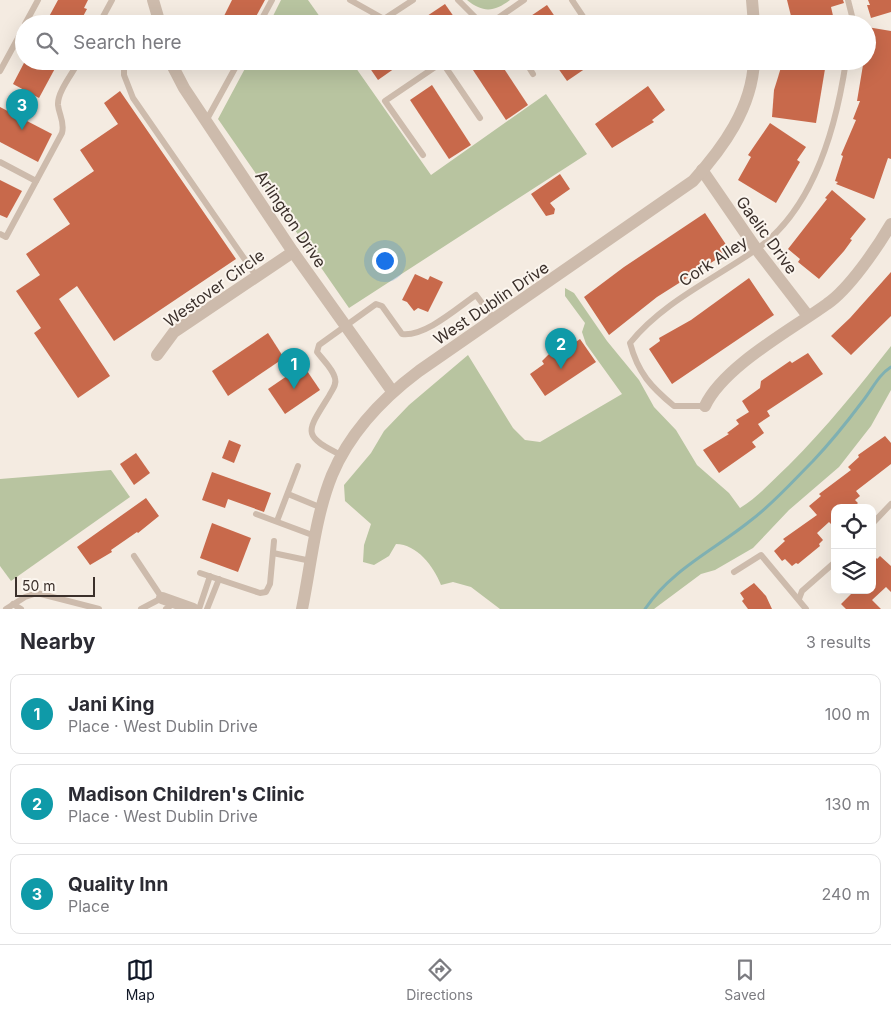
<!DOCTYPE html>
<html lang="en">
<head>
<meta charset="utf-8">
<style>
	:root { --surface:#fff; --page:#f7f7f7; --text:#2b2b33; --muted:#7c7c81; --line:#e1e1e2; --accent:#111827 }
	body { margin:0; font-family:Inter,sans-serif; background:var(--page); color:var(--text) }
	.controls { position:absolute; right:15px; bottom:15px; display:grid; overflow:hidden; border-radius:10px; box-shadow:0 5px 20px #0002 }
	.controls button { width:45px; height:45px; display:grid; place-items:center; padding:0; border:0; border-bottom:1px solid var(--line); background:var(--surface); color:var(--text); font:25px sans-serif }
	.scale { position:absolute; left:15px; bottom:12px; width:80px; box-sizing:border-box; padding-left:5px; border:2px solid #3b302b; border-top:0; font-size:14px; line-height:18px; white-space:nowrap; color:#3b302b; -webkit-text-stroke:4px #fbf5ee; paint-order:stroke }
	.you { position:absolute; left:384px; top:260px; width:18px; height:18px; margin:-12px; border:4px solid #fff; border-radius:50%; background:#1a73e8; box-shadow:0 0 0 8px #1a73e833 }
	.badge { display:grid; place-items:center; width:32px; height:32px; border-radius:50%; background:var(--accent); color:#fff; font-size:16px; font-weight:700 }
	.pin { position:absolute; translate:-50% -41px; filter:drop-shadow(0 1px 2px #0008) }
	.pin::after { content:''; position:absolute; top:26px; width:18px; height:15px; background:inherit; clip-path:polygon(0 0,100% 0,50% 100%) }
	.list { margin:0; padding:0; list-style:none }
	h2 { display:flex; justify-content:space-between; align-items:center; height:65px; margin:0; padding:0 20px; font-size:21px }
	h2 small { font-size:16px; font-weight:400; color:var(--muted) }
	.list li { display:grid; grid-template-columns:32px 1fr auto; gap:15px; align-items:center; box-sizing:border-box; height:80px; margin:0 10px 10px; padding:0 10px; border:1px solid var(--line); border-radius:10px }
	.list b { display:block; font-size:19px; white-space:nowrap }
	.list p { margin:0; font-size:16px; white-space:nowrap; color:var(--muted) }
	.list em { font-size:16px; font-style:normal; color:var(--muted) }
	.icon { flex:none; width:28px; height:28px; fill:none; stroke:currentColor; stroke-width:2; stroke-linecap:round; stroke-linejoin:round }
	.map { position:relative; flex:none; width:891px; height:609px; overflow:hidden }
	.search { position:absolute; background:var(--surface); box-shadow:0 5px 20px #0002; left:15px; right:15px; top:15px; height:55px; display:flex; align-items:center; gap:12px; box-sizing:border-box; padding:0 18px; border-radius:28px; color:var(--muted); font-size:19px }
	.sheet { height:335px; background:var(--surface) }
	nav { display:flex; justify-content:space-around; align-items:center; box-sizing:border-box; height:70px; border-top:1px solid var(--line); background:var(--surface); font-size:14px; color:var(--muted) }
	nav a { display:grid; justify-items:center; gap:2px }
	nav .on { color:var(--accent) }
	.map>svg:first-child { display:block }
</style>
</head>
<body>
<div class="map">
<svg width="891" height="609" viewBox="0 0 891 609">
	<rect width="100%" height="100%" fill="#f4ebe1"/>
	<g fill="#b8c4a0">
		<polygon points="281,0 308,0 325,24 269,24"/>
		<path d="M 467,0 L 510,0 C 494,12 483,13 467,0 Z"/>
		<polygon points="249,61 351,61 431,175 546,94 587,154 349,308 218,119"/>
		<path d="M 565,288 L 574,293 L 607,341 L 639,380 L 654,407 L 676,430 L 697,465 L 729,493 L 740,508 C 759,496 773,480 789,465 C 826,428 859,387 891,346 L 891,390 L 871,426 L 839,467 L 789,510 L 753,548 L 715,570 L 701,574 L 654,609 L 500,609 L 471,587 L 453,582 L 441,585 C 434,567 417,544 396,544 L 389,556 L 374,565 L 363,562 L 364,545 L 371,524 L 345,501 L 344,485 L 371,453 L 384,431 L 409,405 L 468,355 L 513,428 L 525,440 L 540,442 L 622,394 L 586,344 L 582,332 L 585,323 L 565,296 Z"/>
		<polygon points="111,470 130,497 11,581 0,566 0,479"/>
	</g>
	<g fill="none" stroke-linecap="round" stroke-linejoin="round">
		<path stroke="#7fb0b2" stroke-width="3" d="M 645,609 C 671,570 714,550 750,521 C 773,504 793,481 813,461 C 831,442 847,422 862,402 C 872,390 878,375 891,367"/>
	</g>
	<g fill="#c8694b">
		<polygon points="58,0 88,0 84,8 87,9 79,24 45,24"/>
		<polygon points="232,0 265,0 252,24 220,24"/>
		<polygon points="787,0 843,0 844,3 831,7 834,20 821,24 793,24"/>
		<polygon points="868,0 891,0 891,12 871,18 867,5 870,5"/>
		<polygon points="445,4 459,24 415,24"/>
		<polygon points="547,5 560,24 519,24"/>
		<polygon points="867,27 891,31 891,159 888,158 874,199 836,184 838,182 835,181 843,156 841,155 856,120 853,119 860,101 857,101 863,65 867,61"/>
		<polygon points="25,61 59,61 39,98 13,84"/>
		<polygon points="365,61 405,61 378,80"/>
		<polygon points="467,61 499,61 528,105 506,120"/>
		<polygon points="553,61 585,61 589,66 567,81"/>
		<polygon points="783,61 826,63 816,123 772,117 774,90"/>
		<polygon points="432,85 471,145 449,159 410,100"/>
		<polygon points="648,86 665,110 652,120 654,122 612,148 595,124"/>
		<polygon points="120,91 236,259 114,341 77,286 59,299 110,376 78,398 34,333 41,328 16,291 40,275 26,254 70,224 53,199 94,171 80,150 118,124 104,103"/>
		<polygon points="0,107 52,134 38,162 0,142"/>
		<polygon points="770,123 806,147 797,160 800,162 776,203 738,180 751,157 748,155"/>
		<polygon points="560,174 570,189 550,203 555,209 554,214 546,216 531,194"/>
		<polygon points="0,180 22,191 7,218 0,215"/>
		<polygon points="832,190 866,219 850,239 852,240 844,251 819,279 798,262 800,259 788,249 827,199 825,198"/>
		<polygon points="705,213 729,249 717,259 657,297 609,335 584,297 624,267"/>
		<polygon points="891,272 891,316 851,355 831,336 850,318"/>
		<polygon points="415,274 428,280 430,276 443,282 428,312 418,308 414,311 407,302 402,300"/>
		<polygon points="749,278 774,315 672,384 649,349 660,341 659,338 691,320"/>
		<polygon points="268,333 284,358 228,396 212,371"/>
		<polygon points="580,339 596,362 545,396 530,374 544,364 542,361 552,351 564,346 566,349"/>
		<polygon points="808,353 823,374 767,411 770,416 758,424 764,433 752,442 756,447 719,473 703,450 729,434 727,433 739,424 736,420 749,412 742,401 760,388 761,381 790,361 792,363"/>
		<polygon points="303,365 320,390 285,414 268,389"/>
		<polygon points="885,436 891,443 891,464 856,491 860,496 855,500 858,503 853,508 835,508 835,528 829,522 817,533 823,540 819,544 820,546 798,564 796,563 792,566 785,559 782,561 774,551 785,541 783,539 817,515 809,506 821,496 819,494 851,470 848,467 859,457 858,455"/>
		<polygon points="229,440 241,445 234,463 222,458"/>
		<polygon points="136,453 150,473 134,485 120,464"/>
		<polygon points="212,472 271,493 264,512 228,499 225,508 202,500"/>
		<polygon points="146,498 159,516 138,533 137,532 111,550 112,552 90,565 77,547"/>
		<polygon points="212,523 251,538 238,572 200,558"/>
		<polygon points="872,553 877,559 880,556 891,566 891,592 886,587 872,600 881,609 846,609 841,604 855,590 872,590"/>
		<polygon points="754,583 766,596 772,609 748,609 742,601 744,599 740,593"/>
	</g>
	<g fill="none" stroke-linecap="round" stroke-linejoin="round">
		<g stroke="#cdbbac" stroke-width="6">
			<polyline points="350,0 384,19 413,0"/>
			<polyline points="458,0 476,18 498,18 500,24"/>
			<polyline points="572,0 588,24"/>
			<polyline points="848,0 852,16 851,24"/>
			<polyline points="498,18 524,0"/>
			<polyline points="25,24 38,0"/>
			<polyline points="99,24 112,0"/>
			<polyline points="259,24 272,0"/>
			<polyline points="124,61 124,75 133,98 257,277"/>
			<polyline points="525,61 533,74"/>
			<polyline points="442,62 480,118"/>
			<polyline points="0,71 24,27"/>
			<polyline points="206,121 239,61"/>
			<polyline points="423,155 385,101 444,61"/>
			<polyline points="0,162 36,181"/>
			<path d="M 0,234 L 6,237 L 62,133 C 65,122 59,115 58,105 C 57,92 73,73 79,61"/>
			<path d="M 705,406 L 674,406 C 651,387 638,373 630,343 C 662,303 712,280 754,251 C 814,211 836,128 846,61"/>
			<path d="M 343,456 C 301,435 306,433 329,396 C 332,390 337,385 335,378 C 333,369 323,360 317,352 L 319,345 L 376,304 L 382,306 L 402,334 C 425,337 457,308 476,295 L 494,319"/>
			<polyline points="288,494 322,508"/>
			<polyline points="256,514 315,536"/>
			<polyline points="277,521 298,466"/>
			<polyline points="872,524 891,504"/>
			<polyline points="273,553 311,561"/>
			<polyline points="134,556 162,598 141,609"/>
			<polyline points="734,572 761,555 806,609"/>
			<polyline points="200,573 260,593 266,592 270,584 274,541"/>
			<polyline points="799,599 802,591 835,562"/>
			<polyline points="13,604 21,609"/>
			<polyline points="6,609 25,597 37,593 99,609"/>
			<polyline points="166,609 174,603"/>
			<polyline points="199,609 210,576"/>
			<polyline points="207,609 219,579"/>
		</g>
		<g stroke="#cdbbac" stroke-width="12">
			<polyline points="153,0 160,24"/>
			<polyline points="170,61 184,88 293,252 392,391"/>
			<polyline points="702,170 757,250 808,316"/>
			<polyline points="157,355 174,332 293,252"/>
			<path d="M 705,406 C 724,366 791,330 827,304 C 849,289 877,248 891,224"/>
			<polyline points="162,598 193,609"/>
		</g>
		<g stroke="#cdbbac" stroke-width="12">
			<polyline points="752,0 754,24"/>
			<path d="M 302,609 C 311,565 315,517 332,475 C 350,432 383,398 419,371 L 693,181 C 723,148 752,108 754,61"/>
		</g>
	</g>
	<g text-anchor="middle" dominant-baseline="central" stroke-width="4" stroke-linejoin="round" paint-order="stroke">
		<g font-size="16" fill="#3b302b" stroke="#fbf5ee">
			<text transform="translate(291 219) rotate(56)">Arlington Drive</text>
			<text transform="translate(767 235) rotate(54)">Gaelic Drive</text>
			<text transform="translate(713 261) rotate(-33)">Cork Alley</text>
			<text transform="translate(214 288) rotate(-36)">Westover Circle</text>
			<text transform="translate(491 303) rotate(-34)">West Dublin Drive</text>
		</g>
	</g>
</svg>
<div class="controls">
<button><svg class="icon" aria-label="locate" viewBox="0 0 24 24"><circle cx="12" cy="12" r="6"/><path d="M12 2v4M12 18v4M2 12h4M18 12h4"/></svg></button>
<button><svg class="icon" aria-label="layers" viewBox="0 0 24 24"><path d="M12 4l9 5-9 5-9-5zM3 14l9 5 9-5"/></svg></button>
</div>
<div class="scale">50 m</div>
<div class="you"></div>
<div class="pin badge" style="left:294px;top:389px;background:#0f9aa8">1</div>
<div class="pin badge" style="left:561px;top:369px;background:#0f9aa8">2</div>
<div class="pin badge" style="left:22px;top:130px;background:#0f9aa8">3</div>
<div class="search"><svg class="icon" aria-label="search" viewBox="0 0 24 24"><circle cx="10" cy="10" r="6"/><path d="M15 15l6 6"/></svg>Search here</div>
</div>
<section class="sheet">
<h2>Nearby<small>3 results</small></h2>
<ul class="list">
<li><span class="badge" style="background:#0f9aa8">1</span><div><b>Jani King</b><p>Place · West Dublin Drive</p></div><em>100 m</em></li>
<li><span class="badge" style="background:#0f9aa8">2</span><div><b>Madison Children's Clinic</b><p>Place · West Dublin Drive</p></div><em>130 m</em></li>
<li><span class="badge" style="background:#0f9aa8">3</span><div><b>Quality Inn</b><p>Place</p></div><em>240 m</em></li>
</ul>
</section>
<nav>
<a class="on"><svg class="icon" aria-label="map" viewBox="0 0 24 24"><path d="M3 6l6-2 6 2 6-2v14l-6 2-6-2-6 2zM9 4v14M15 6v14"/></svg>Map</a>
<a><svg class="icon" aria-label="directions" viewBox="0 0 24 24"><path d="M12 3l9 9-9 9-9-9zM9 14v-3h6M13 9l2 2-2 2"/></svg>Directions</a>
<a><svg class="icon" aria-label="saved" viewBox="0 0 24 24"><path d="M7 4h10v16l-5-4-5 4z"/></svg>Saved</a>
</nav>
</body>
</html>
